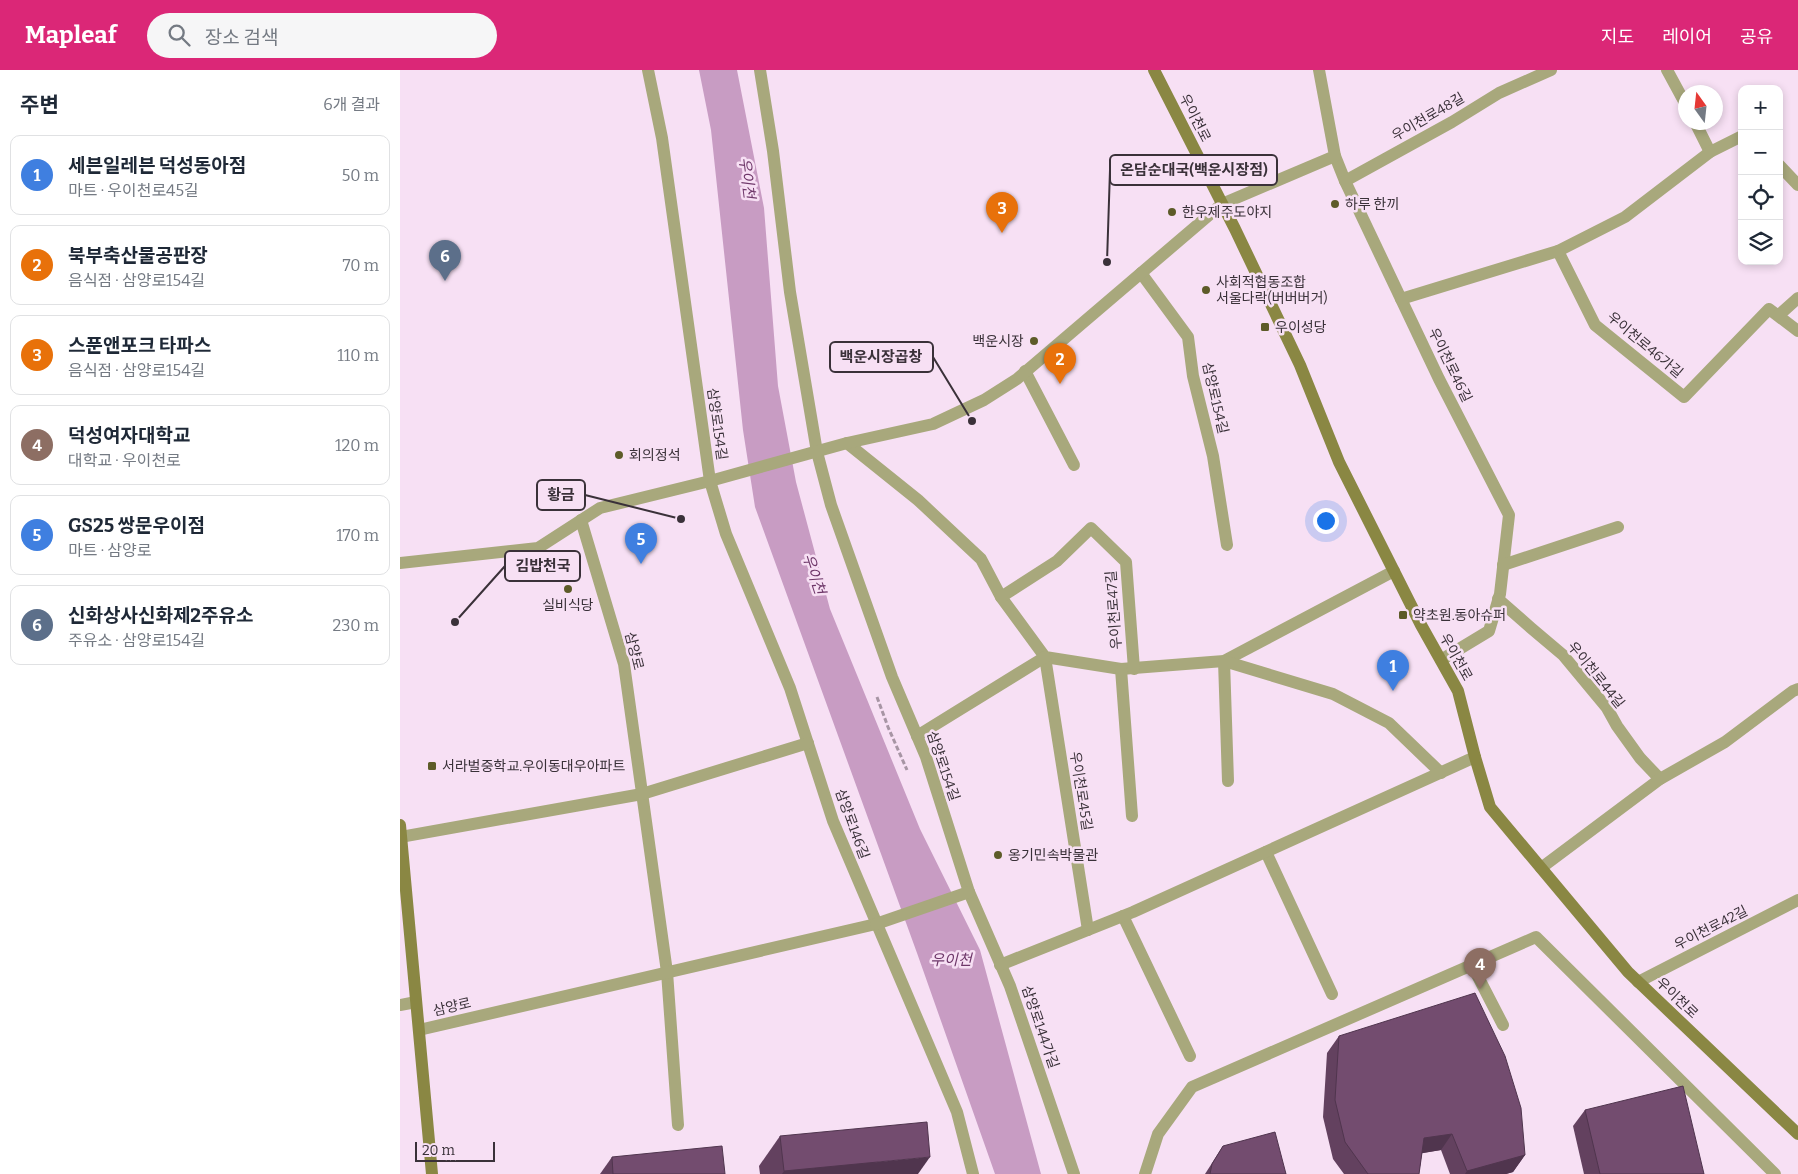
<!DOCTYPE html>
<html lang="ko">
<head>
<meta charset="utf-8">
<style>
	:root { --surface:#fff; --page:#f6f6f7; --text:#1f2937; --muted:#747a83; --line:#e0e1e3; --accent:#db2777 }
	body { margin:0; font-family:Bitter,"Noto Sans KR",serif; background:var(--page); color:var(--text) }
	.controls { position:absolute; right:15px; top:15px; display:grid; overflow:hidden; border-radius:10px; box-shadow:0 2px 8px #0003 }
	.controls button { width:45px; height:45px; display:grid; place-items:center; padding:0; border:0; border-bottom:1px solid var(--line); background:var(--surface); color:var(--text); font:25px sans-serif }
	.compass { position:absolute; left:1278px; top:15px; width:45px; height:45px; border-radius:50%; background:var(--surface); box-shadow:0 2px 8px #0003; rotate:345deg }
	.scale { position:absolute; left:15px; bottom:12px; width:80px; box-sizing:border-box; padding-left:5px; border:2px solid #3a3139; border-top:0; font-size:14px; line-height:18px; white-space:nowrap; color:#3a3139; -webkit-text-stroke:4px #f7e0f4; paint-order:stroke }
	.you { position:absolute; left:925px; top:450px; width:18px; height:18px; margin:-12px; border:4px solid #fff; border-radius:50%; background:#1a73e8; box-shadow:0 0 0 8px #1a73e833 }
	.badge { display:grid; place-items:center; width:32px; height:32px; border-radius:50%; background:var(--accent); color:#fff; font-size:16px; font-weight:700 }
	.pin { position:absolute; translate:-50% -41px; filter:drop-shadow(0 1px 2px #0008) }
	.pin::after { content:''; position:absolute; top:26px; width:18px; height:15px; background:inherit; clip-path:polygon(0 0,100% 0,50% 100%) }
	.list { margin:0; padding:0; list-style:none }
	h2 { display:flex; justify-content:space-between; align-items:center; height:65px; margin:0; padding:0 20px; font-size:21px }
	h2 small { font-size:16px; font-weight:400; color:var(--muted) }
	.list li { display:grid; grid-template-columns:32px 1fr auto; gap:15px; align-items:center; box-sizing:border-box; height:80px; margin:0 10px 10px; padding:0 10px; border:1px solid var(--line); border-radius:10px }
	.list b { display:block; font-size:19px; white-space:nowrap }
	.list p { margin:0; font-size:16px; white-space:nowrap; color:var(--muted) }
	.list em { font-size:16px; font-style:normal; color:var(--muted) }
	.icon { flex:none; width:28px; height:28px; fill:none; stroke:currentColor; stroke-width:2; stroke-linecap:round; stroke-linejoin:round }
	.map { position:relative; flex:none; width:1398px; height:1104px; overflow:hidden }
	header { display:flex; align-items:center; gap:30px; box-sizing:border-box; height:70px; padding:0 25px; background:var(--accent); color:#fff }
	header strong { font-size:24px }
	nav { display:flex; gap:28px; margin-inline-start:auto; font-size:18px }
	.search { width:350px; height:45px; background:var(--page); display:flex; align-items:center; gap:12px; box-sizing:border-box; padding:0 18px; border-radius:28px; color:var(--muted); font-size:19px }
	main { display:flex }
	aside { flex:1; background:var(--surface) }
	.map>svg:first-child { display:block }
</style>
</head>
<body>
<header>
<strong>Mapleaf</strong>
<div class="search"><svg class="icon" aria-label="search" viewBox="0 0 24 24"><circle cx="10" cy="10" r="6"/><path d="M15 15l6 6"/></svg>장소 검색</div>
<nav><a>지도</a><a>레이어</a><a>공유</a></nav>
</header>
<main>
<aside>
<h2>주변<small>6개 결과</small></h2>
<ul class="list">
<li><span class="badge" style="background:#3f7fe0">1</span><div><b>세븐일레븐 덕성동아점</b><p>마트 · 우이천로45길</p></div><em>50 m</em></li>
<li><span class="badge" style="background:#e8710a">2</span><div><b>북부축산물공판장</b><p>음식점 · 삼양로154길</p></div><em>70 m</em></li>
<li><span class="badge" style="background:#e8710a">3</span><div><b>스푼앤포크 타파스</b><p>음식점 · 삼양로154길</p></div><em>110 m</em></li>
<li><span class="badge" style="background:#8d6e63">4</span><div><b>덕성여자대학교</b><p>대학교 · 우이천로</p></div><em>120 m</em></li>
<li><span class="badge" style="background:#3f7fe0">5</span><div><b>GS25 쌍문우이점</b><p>마트 · 삼양로</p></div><em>170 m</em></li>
<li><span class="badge" style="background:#5c6f8a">6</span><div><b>신화상사신화제2주유소</b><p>주유소 · 삼양로154길</p></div><em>230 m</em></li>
</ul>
</aside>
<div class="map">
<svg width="1398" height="1104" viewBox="0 0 1398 1104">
	<rect width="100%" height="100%" fill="#f7e0f4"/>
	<polygon fill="#c89cc3" points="299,0 337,0 364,138 378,316 396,412 430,539 520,759 580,880 641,1104 595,1104 517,883 355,437 343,360 311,60"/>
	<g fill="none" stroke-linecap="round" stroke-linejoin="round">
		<polyline stroke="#a795a4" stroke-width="3" stroke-dasharray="5 2.5" stroke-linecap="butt" points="477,627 488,657 507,700"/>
		<g stroke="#a8a87c" stroke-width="12">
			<polyline points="1072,895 1103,955"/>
			<polyline points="745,1104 758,1064 792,1017 1136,867 1375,1104"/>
		</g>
		<g stroke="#a8a87c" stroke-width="12">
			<polyline points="248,0 262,68 310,411 326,464 390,618 433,751 557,1042 573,1104"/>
			<polyline points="360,0 373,81 390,222 417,382 431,435 492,607 526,687 569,822 610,916 674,1104"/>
			<polyline points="1267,0 1286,35"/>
			<polyline points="1295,52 1310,82"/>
			<polyline points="935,86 945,111 1052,52 1099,23 1151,0"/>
			<polyline points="1379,95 1398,115"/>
			<polyline points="945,111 1039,309 1109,445 1100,524 1089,561 1041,590"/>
			<polyline points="1158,181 1195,255 1284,327 1369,239 1398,261"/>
			<polyline points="741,203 788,267 793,306 813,386 827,475"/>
			<polyline points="1001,229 1158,181 1225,147 1310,82 1342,66"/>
			<polyline points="1379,245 1398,228"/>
			<polyline points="625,301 674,395"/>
			<polyline points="447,373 518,430 581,489 601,527 645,587 721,599 824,591 994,501"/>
			<polyline points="181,450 224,594 267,902 278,1055"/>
			<polyline points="0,493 138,478 200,438 310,411 447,373 533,354 584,330 617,309 822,134 935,86 919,0"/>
			<polyline points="1103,495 1218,457"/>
			<polyline points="601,527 657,491 691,458 726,492 734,599"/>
			<polyline points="1098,529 1131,558 1163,585 1207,638 1217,656 1240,688 1260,709"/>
			<polyline points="645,587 688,860"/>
			<polyline points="721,599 732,746"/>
			<polyline points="517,666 645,587"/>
			<polyline points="828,711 824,591 933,624 989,653 1041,703"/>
			<polyline points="0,767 242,724 408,673"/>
			<polyline points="866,782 932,924"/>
			<polyline points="1141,798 1260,709 1325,672 1393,621 1398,619"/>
			<polyline points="723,846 790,986"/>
			<polyline points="600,895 733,842 1075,687"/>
			<polyline points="1238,912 1398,830"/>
			<polyline points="0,935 16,932"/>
			<polyline points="19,960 476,854"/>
		</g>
		<g stroke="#8a8743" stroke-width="12">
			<polyline points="754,0 835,159 900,295 939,392 1021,555 1058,621 1075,687 1090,737 1228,902 1398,1064"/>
			<polyline points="0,755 32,1104"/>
		</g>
		<polyline stroke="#a8a87c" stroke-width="12" points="476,854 569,822"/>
	</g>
	<g fill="#63415f">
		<polygon points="939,966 1125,1085 1113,1102 1106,1104 1050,1104 1041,1080 1022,1083 1019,1104 944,1104 933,1089 923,1047 927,983"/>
		<polygon points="1185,1040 1304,1104 1184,1104 1173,1056"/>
		<polygon points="380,1066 518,1104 360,1104 359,1096"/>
		<polygon points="823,1076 886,1104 805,1104"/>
		<polygon points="212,1087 325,1104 200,1104"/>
	</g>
	<g fill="#50354e">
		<polygon points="1052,1064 1041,1080 1012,1085 1024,1068"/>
		<polygon points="1125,1085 1113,1102 1106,1104 1065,1104 1067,1101"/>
		<polygon points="530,1087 518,1104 382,1104 384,1101"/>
	</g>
	<g fill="#734c6f" stroke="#50354e">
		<polygon points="1075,923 1105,986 1121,1038 1125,1085 1067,1101 1052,1064 1024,1068 1019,1104 968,1104 945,1072 935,1030 939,966"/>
		<polygon points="1283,1016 1304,1104 1200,1104 1185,1040"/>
		<polygon points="527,1052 530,1087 384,1101 380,1066"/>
		<polygon points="875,1062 886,1104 810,1104 812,1094 823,1076"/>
		<polygon points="322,1076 325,1104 213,1104 212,1087"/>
	</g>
	<g fill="#5d5b28" stroke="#f7e0f4" stroke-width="2">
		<circle cx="935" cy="134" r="5"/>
		<circle cx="772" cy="142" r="5"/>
		<circle cx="806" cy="220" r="5"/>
		<rect x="860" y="252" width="10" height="10" rx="2.5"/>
		<circle cx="634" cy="271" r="5"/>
		<circle cx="219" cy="385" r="5"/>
		<circle cx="168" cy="519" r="5"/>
		<rect x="998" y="540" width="10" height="10" rx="2.5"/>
		<rect x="27" y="691" width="10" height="10" rx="2.5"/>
		<circle cx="598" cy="785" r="5"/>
	</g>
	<g text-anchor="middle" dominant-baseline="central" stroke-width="5" stroke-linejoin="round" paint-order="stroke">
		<g font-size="14" fill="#3a3139" stroke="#f7e0f4">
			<text transform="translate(1028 47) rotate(-30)">우이천로48길</text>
			<text transform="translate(795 48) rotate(63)">우이천로</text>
			<text transform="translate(1245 275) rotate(40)">우이천로46가길</text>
			<text transform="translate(1050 295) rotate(64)">우이천로46길</text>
			<text transform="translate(815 328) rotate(77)">삼양로154길</text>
			<text transform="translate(317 354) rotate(82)">삼양로154길</text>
			<text transform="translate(714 540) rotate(-94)">우이천로47길</text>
			<text transform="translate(234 581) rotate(76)">삼양로</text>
			<text transform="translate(1056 587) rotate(61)">우이천로</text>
			<text transform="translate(1196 605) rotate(51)">우이천로44길</text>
			<text transform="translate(543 696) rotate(71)">삼양로154길</text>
			<text transform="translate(681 721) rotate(81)">우이천로45길</text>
			<text transform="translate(452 754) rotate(70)">삼양로146길</text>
			<text transform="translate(1311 858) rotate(-27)">우이천로42길</text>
			<text transform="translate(1277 928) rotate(44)">우이천로</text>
			<text transform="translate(52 937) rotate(-13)">삼양로</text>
			<text transform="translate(640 957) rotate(71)">삼양로144가길</text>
		</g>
		<g font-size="14" fill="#3a3139" stroke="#f7e0f4" text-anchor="start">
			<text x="945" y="134">하루 한끼</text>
			<text x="782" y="142">한우제주도야지</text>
			<text x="816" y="212">사회적협동조합<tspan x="816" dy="16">서울다락(버버버거)</tspan></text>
			<text x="875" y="257">우이성당</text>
			<text x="624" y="271" text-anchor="end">백운시장</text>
			<text x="229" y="385">회의정석</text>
			<text x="168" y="535" text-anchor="middle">실비식당</text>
			<text x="1013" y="545">약초원.동아슈퍼</text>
			<text x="42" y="696">서라벌중학교.우이동대우아파트</text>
			<text x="608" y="785">옹기민속박물관</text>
		</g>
		<g font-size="15" font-style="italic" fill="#6e3769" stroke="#f7e0f4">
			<text transform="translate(347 108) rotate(83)">우이천</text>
			<text transform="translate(414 504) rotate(72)">우이천</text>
			<text x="551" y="890">우이천</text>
		</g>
	</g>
	<path fill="none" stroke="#3a3139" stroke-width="2" d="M707 192L710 100M572 351L533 287M281 449L185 425M55 552L105 496"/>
	<g fill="#3a3139" stroke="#f7e0f4" stroke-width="2">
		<circle cx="707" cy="192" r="5"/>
		<circle cx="572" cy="351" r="5"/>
		<circle cx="281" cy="449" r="5"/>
		<circle cx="55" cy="552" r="5"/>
	</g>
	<g fill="#f7e0f4" stroke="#3a3139" stroke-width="2">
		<rect x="710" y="85" width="167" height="30" rx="5"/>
		<rect x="430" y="272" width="103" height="30" rx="5"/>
		<rect x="137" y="410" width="48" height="30" rx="5"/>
		<rect x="105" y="481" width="75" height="30" rx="5"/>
	</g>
	<g font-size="15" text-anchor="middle" font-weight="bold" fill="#3a3139">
		<text x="794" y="105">온담순대국(백운시장점)</text>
		<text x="481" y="292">백운시장곱창</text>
		<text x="161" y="430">황금</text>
		<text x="143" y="501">김밥천국</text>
	</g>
</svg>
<div class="controls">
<button>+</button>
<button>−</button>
<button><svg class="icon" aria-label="locate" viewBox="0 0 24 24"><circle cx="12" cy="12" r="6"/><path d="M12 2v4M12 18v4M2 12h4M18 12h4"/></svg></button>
<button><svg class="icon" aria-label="layers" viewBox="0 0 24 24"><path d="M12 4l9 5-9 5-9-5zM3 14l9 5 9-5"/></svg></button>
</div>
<svg class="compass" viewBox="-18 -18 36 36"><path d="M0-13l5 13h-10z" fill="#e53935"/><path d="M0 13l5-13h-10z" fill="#747a83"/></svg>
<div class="scale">20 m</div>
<div class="you"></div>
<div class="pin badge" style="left:993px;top:621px;background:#3f7fe0">1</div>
<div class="pin badge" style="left:660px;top:314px;background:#e8710a">2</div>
<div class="pin badge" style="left:602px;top:163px;background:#e8710a">3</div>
<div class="pin badge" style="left:1080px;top:919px;background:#8d6e63">4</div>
<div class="pin badge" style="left:241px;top:494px;background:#3f7fe0">5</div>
<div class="pin badge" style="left:45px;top:211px;background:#5c6f8a">6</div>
</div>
</main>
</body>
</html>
